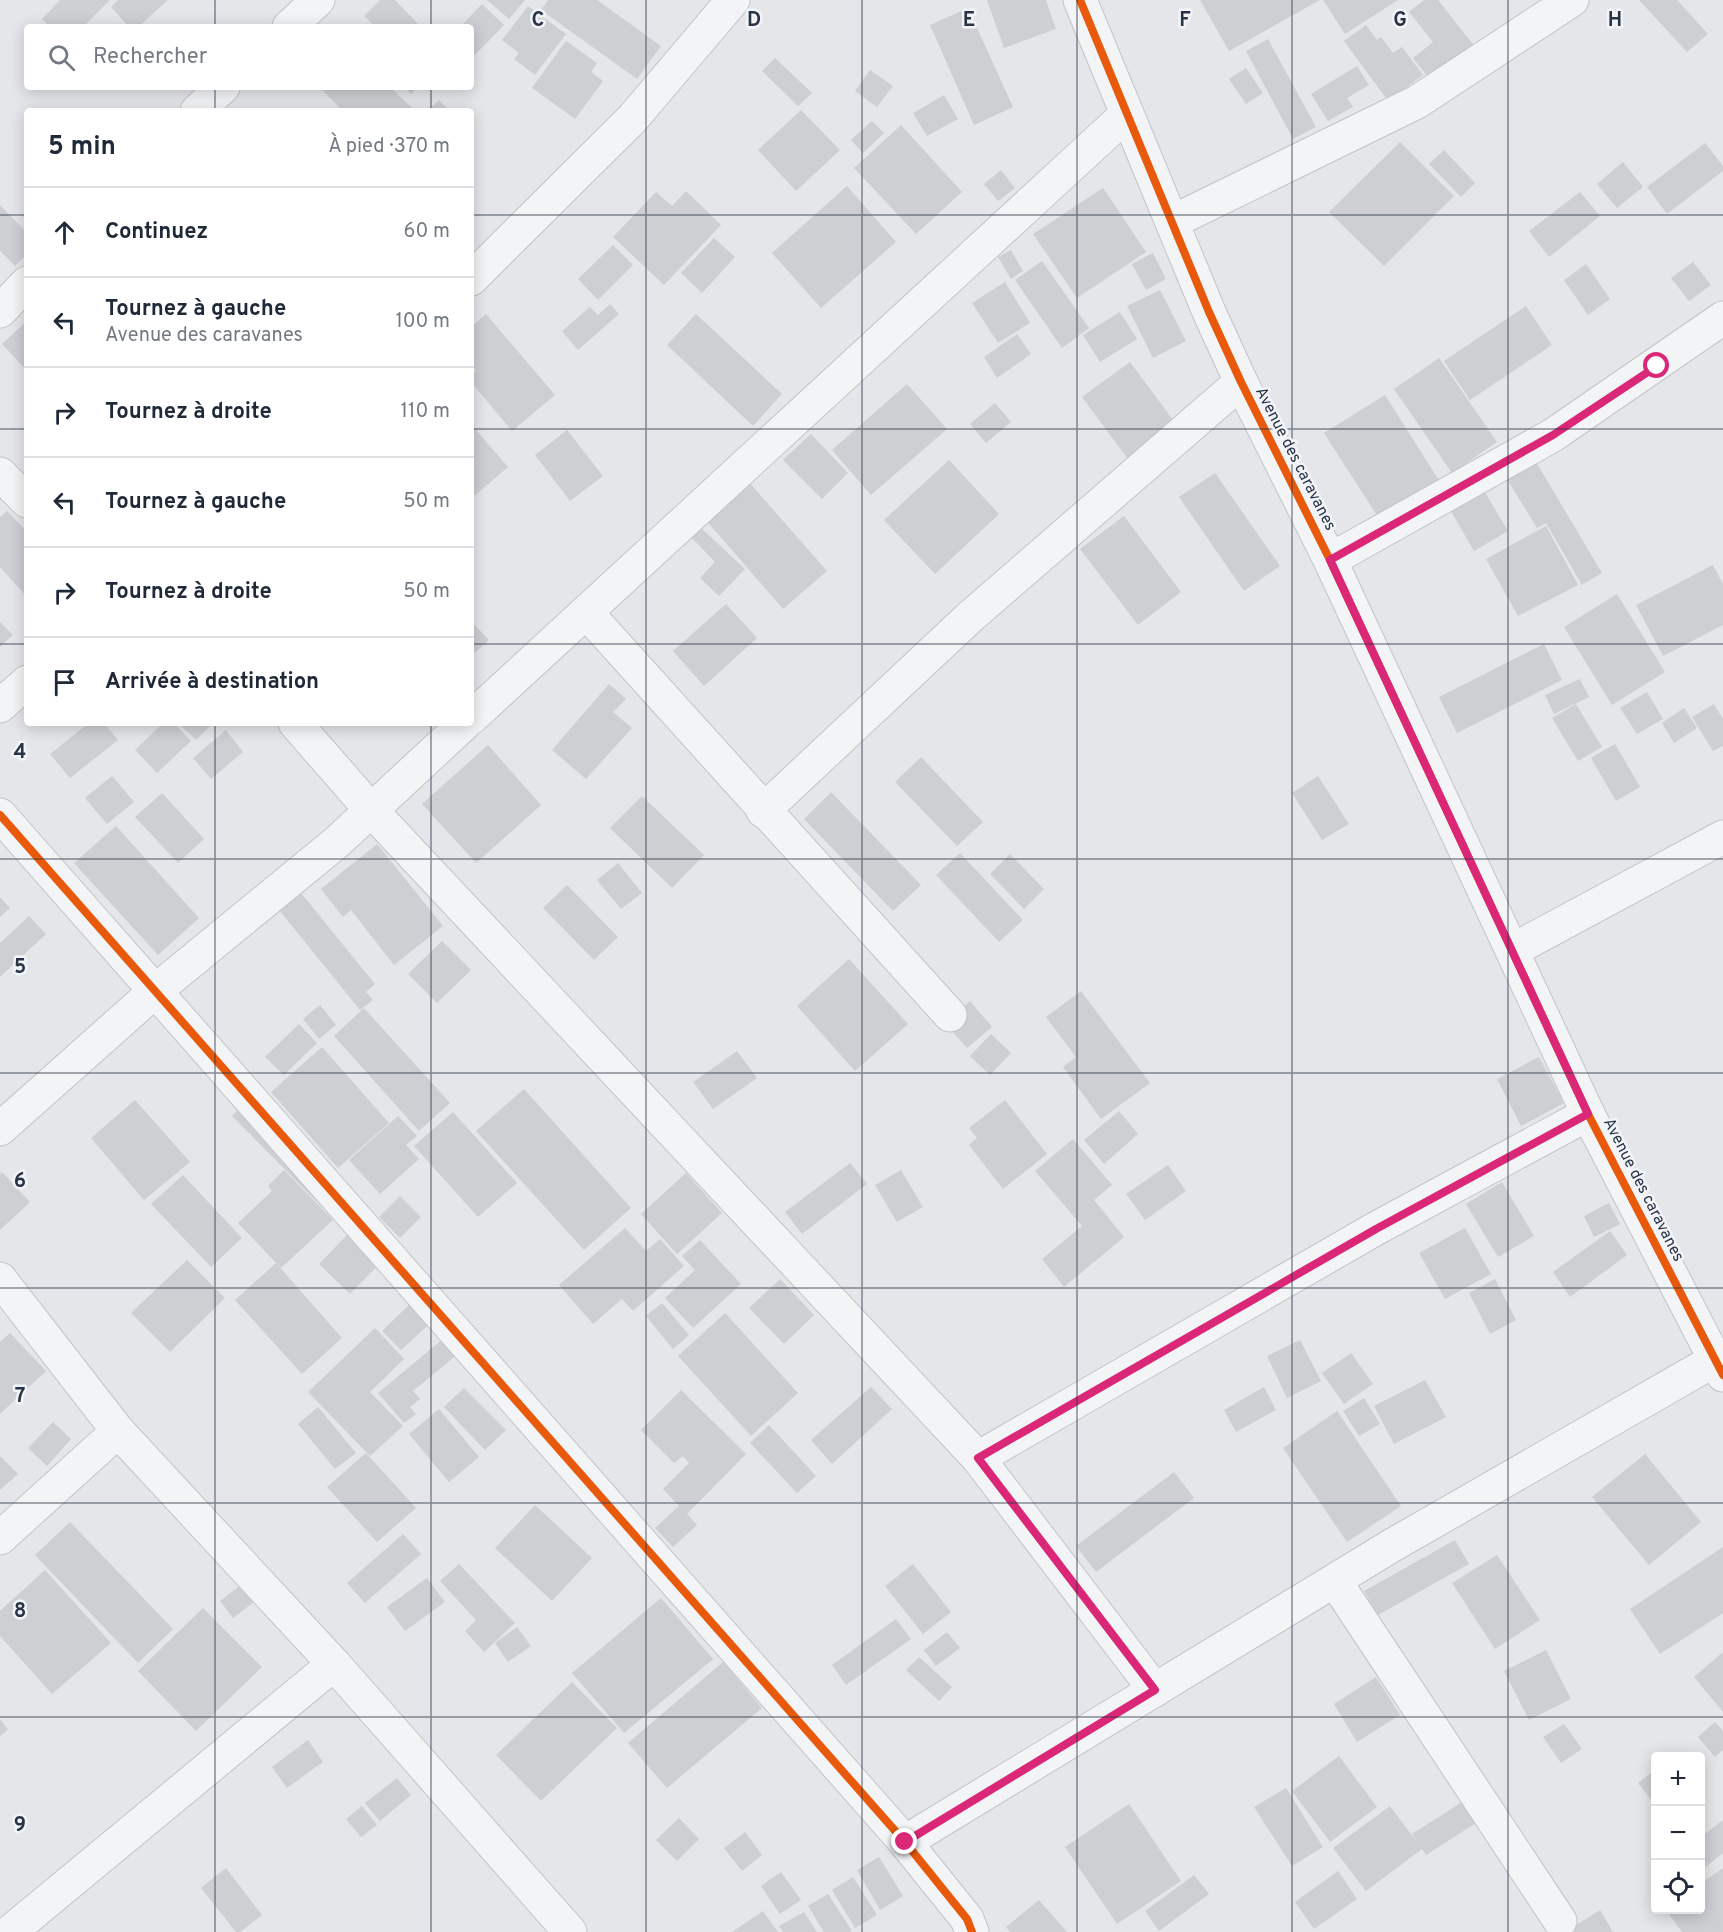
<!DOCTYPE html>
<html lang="fr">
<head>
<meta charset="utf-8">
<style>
	:root { --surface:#fff; --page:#f6f6f7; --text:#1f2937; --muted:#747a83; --line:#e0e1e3 }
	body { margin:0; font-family:Overpass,sans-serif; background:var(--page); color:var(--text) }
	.controls { position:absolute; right:18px; bottom:18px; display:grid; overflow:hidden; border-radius:6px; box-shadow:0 3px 15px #0003 }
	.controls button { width:54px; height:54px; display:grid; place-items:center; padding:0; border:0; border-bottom:2px solid var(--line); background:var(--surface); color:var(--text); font:30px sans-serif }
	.stop { position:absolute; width:18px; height:18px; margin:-14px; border:4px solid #db2777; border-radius:50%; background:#fff }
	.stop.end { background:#db2777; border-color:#fff; box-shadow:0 2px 6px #0008 }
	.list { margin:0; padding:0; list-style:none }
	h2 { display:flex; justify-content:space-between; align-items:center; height:78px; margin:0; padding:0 24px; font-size:26px }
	h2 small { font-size:20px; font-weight:400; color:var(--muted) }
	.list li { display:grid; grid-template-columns:39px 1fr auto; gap:18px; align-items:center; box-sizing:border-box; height:90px; padding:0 24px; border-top:2px solid var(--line) }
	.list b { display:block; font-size:22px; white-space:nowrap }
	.list p { margin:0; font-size:20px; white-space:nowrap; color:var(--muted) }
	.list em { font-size:20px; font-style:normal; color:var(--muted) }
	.icon { flex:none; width:33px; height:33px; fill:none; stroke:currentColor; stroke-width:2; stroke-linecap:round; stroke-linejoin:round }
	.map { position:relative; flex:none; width:1723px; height:1932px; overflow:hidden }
	.search { position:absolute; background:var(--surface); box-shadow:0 3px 15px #0003; left:24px; top:24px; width:450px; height:66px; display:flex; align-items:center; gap:15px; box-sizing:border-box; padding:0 21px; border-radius:6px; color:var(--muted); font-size:22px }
	.panel { position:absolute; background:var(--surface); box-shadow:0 3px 15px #0003; left:24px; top:108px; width:450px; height:618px; border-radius:6px }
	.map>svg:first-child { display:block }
</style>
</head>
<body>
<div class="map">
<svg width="1723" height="1932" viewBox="0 0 1723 1932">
	<rect width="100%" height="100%" fill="#e4e6e9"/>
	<g fill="#cdcfd3">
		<polygon points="60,0 110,0 83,27 50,27 42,19"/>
		<polygon points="118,0 168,0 138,27 129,27 111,7"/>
		<polygon points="380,0 395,0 421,27 376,27 364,16"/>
		<polygon points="487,0 525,0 509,19"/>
		<polygon points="548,0 597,0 661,46 637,79 541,10"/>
		<polygon points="987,0 1046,0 1056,29 1004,48"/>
		<polygon points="1200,0 1320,0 1229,51"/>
		<polygon points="1323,0 1398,0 1345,34"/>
		<polygon points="1424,0 1438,0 1476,48 1432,82 1413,58 1433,42 1409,12"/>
		<polygon points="1639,0 1677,0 1708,34 1687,52"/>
		<polygon points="482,4 504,25 471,59 471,27 460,27"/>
		<polygon points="528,6 566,34 535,75 514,59 519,53 502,40"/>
		<polygon points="968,8 1013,107 974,125 930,25"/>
		<polygon points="1366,25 1377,40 1381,37 1393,53 1402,47 1423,75 1388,101 1344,41"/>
		<polygon points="1268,39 1316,127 1293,139 1246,51"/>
		<polygon points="566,41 597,63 591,72 603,81 575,119 532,88"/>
		<polygon points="775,58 812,93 798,106 762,71"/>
		<polygon points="1357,66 1369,85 1347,98 1353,107 1328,121 1311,94"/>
		<polygon points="1246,68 1263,93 1246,104 1229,79"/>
		<polygon points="870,70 893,86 877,107 855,91"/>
		<polygon points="319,87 390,87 413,109 343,111"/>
		<polygon points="404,87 418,87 411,94"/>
		<polygon points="944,95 958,119 927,136 913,113"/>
		<polygon points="439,100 450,111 427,111"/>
		<polygon points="801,110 840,150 796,191 758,150"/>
		<polygon points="872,121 884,133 863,153 851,140"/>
		<polygon points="901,125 962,192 916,234 854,168"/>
		<polygon points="1400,142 1454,196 1384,266 1329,212"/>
		<polygon points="1705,143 1723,166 1723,171 1667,214 1647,187"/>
		<polygon points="1444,150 1475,183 1461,197 1429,164"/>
		<polygon points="1623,162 1643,187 1617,208 1597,184"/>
		<polygon points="1001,170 1015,188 998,201 984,184"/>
		<polygon points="847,186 896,242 821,308 772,253"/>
		<polygon points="1103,188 1146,252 1077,298 1033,234"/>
		<polygon points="686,191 721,225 664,285 613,237 656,192 672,206"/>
		<polygon points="1580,192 1600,216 1549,257 1529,231"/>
		<polygon points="0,205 27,233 27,254 15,266 0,251"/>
		<polygon points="714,238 735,257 702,293 681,273"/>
		<polygon points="613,245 633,265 598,300 578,279"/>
		<polygon points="1011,250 1023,271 1011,279 998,257"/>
		<polygon points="1153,253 1166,279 1146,290 1132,264"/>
		<polygon points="1042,261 1089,328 1062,348 1015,280"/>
		<polygon points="1693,262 1711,285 1689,301 1671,278"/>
		<polygon points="1586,264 1610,299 1588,315 1564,280"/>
		<polygon points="1005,282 1030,323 998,343 972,303"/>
		<polygon points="1160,290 1186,341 1153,358 1127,306"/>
		<polygon points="610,304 619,314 578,350 562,331 590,307 598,315"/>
		<polygon points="1526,306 1552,345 1470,400 1444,361"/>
		<polygon points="1120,312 1137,339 1100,362 1083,335"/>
		<polygon points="486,314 555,395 512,431 471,382 471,375 476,371 471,364 471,327"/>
		<polygon points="696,314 782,394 753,426 667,345"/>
		<polygon points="27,321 27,371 2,344"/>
		<polygon points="1017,334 1031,354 997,378 984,357"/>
		<polygon points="1439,358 1497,442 1452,473 1394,389"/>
		<polygon points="1130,362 1176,424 1128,459 1082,397"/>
		<polygon points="907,384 947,429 871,495 832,450"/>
		<polygon points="1385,395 1440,482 1380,520 1324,433"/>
		<polygon points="995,403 1011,422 986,443 970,424"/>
		<polygon points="471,424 508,467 473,497 471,494"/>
		<polygon points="567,430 603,476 570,501 535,455"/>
		<polygon points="811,434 848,473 822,499 783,460"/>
		<polygon points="949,460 999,514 935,574 884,520"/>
		<polygon points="1536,462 1602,573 1582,585 1546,523 1537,528 1507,479"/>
		<polygon points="1215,473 1280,566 1244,591 1179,497"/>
		<polygon points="748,481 827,571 783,609 704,518"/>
		<polygon points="1483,489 1508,531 1474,551 1449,508"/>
		<polygon points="7,511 27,532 27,597 0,567 0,517"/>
		<polygon points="1124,516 1181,592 1138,625 1080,549"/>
		<polygon points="1546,526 1578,585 1518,616 1486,559"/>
		<polygon points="700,527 745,569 719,596 700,578 715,562 691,537"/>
		<polygon points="1713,565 1723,584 1723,625 1663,656 1636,605"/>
		<polygon points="1617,594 1665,672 1612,705 1564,627"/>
		<polygon points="726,604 757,638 704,686 673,651"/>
		<polygon points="471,621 489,640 471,656"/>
		<polygon points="0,622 13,635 0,647"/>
		<polygon points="1544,644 1562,680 1457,733 1439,697"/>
		<polygon points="1580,679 1589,697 1554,714 1545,695"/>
		<polygon points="609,684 626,699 613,712 632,728 586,779 552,750"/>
		<polygon points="1647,692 1663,719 1637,734 1620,708"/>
		<polygon points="1576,704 1602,747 1578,761 1552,718"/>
		<polygon points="1714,704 1723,719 1723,746 1713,751 1692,717"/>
		<polygon points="1684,708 1697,728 1674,743 1662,723"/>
		<polygon points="89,723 104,723 118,740 70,778 50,754"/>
		<polygon points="163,723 174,723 191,741 157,773 135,750"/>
		<polygon points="178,723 213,723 196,740"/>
		<polygon points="226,730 243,752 211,779 193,758"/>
		<polygon points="1615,744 1640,787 1616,801 1591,758"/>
		<polygon points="488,745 541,805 476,863 422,804"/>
		<polygon points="921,757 983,822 957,846 895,782"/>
		<polygon points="112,776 134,802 107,824 85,798"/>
		<polygon points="1318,776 1349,824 1322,840 1292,793"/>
		<polygon points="831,792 921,885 893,911 804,819"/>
		<polygon points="162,793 204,839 178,863 135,817"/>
		<polygon points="642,796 704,855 672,888 610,828"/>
		<polygon points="116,826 199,918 158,955 74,863"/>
		<polygon points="377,844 443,926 394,965 351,910 343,917 321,889"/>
		<polygon points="960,853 1023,920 999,942 936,875"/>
		<polygon points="1010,854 1044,889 1024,909 990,874"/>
		<polygon points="618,863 642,893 621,909 597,880"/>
		<polygon points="567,885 618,937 594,960 543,908"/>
		<polygon points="301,893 375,984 366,992 373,1000 360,1010 280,911"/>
		<polygon points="0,897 10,908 0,917"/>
		<polygon points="29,916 46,934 0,977 0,943"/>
		<polygon points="442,941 471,970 437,1003 408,974"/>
		<polygon points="849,959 908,1024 855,1071 797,1006"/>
		<polygon points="1081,991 1150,1083 1101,1119 1063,1067 1076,1057 1046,1017"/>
		<polygon points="970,1001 992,1027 967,1048 945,1023"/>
		<polygon points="320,1005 336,1025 319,1039 303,1019"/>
		<polygon points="364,1008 450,1103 419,1131 334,1036"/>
		<polygon points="299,1024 317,1043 284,1075 265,1057"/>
		<polygon points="991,1034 1011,1053 990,1075 970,1056"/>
		<polygon points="322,1047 389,1123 338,1168 271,1092"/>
		<polygon points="737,1051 757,1078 713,1109 693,1082"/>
		<polygon points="1539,1057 1564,1103 1521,1126 1497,1079"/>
		<polygon points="524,1089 631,1208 584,1250 476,1131"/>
		<polygon points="249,1099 338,1190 321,1206 232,1116"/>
		<polygon points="135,1100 190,1162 144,1200 91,1138"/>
		<polygon points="1005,1100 1047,1154 1003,1189 969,1145 977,1138 969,1128"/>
		<polygon points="1119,1111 1138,1134 1104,1164 1084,1140"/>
		<polygon points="453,1112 517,1183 478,1217 414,1146"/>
		<polygon points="398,1116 417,1136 406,1145 419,1159 380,1194 349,1160"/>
		<polygon points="1073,1139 1112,1185 1094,1200 1124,1237 1064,1287 1042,1259 1082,1226 1035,1171"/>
		<polygon points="850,1163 867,1184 802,1234 785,1212"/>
		<polygon points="1168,1165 1186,1191 1145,1220 1126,1194"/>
		<polygon points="284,1170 333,1220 281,1268 238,1223 272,1191 268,1186"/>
		<polygon points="901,1170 923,1207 897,1222 875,1185"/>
		<polygon points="2,1172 30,1202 0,1230 0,1174"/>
		<polygon points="686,1173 722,1213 677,1254 641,1214"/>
		<polygon points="183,1175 242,1238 211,1267 151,1204"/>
		<polygon points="1502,1182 1534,1236 1498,1257 1466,1204"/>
		<polygon points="400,1196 421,1217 400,1238 379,1217"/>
		<polygon points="1609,1203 1620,1224 1594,1237 1584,1216"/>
		<polygon points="625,1228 646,1251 660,1239 684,1266 633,1311 622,1299 593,1324 559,1285"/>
		<polygon points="1465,1228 1491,1274 1445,1299 1419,1253"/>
		<polygon points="1610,1231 1627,1255 1570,1297 1553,1272"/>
		<polygon points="350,1232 382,1261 350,1294 319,1264"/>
		<polygon points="700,1240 741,1284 693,1328 665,1298 695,1270 682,1256"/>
		<polygon points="187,1260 225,1298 170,1352 131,1313"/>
		<polygon points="276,1263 342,1338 302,1374 235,1300"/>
		<polygon points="780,1279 814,1315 784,1344 749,1308"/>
		<polygon points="1495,1279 1516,1320 1490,1334 1469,1293"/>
		<polygon points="417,1297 437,1317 401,1350 382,1331"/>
		<polygon points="662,1303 689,1335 673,1349 646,1316"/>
		<polygon points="725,1313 798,1393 751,1436 678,1356"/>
		<polygon points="375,1328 404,1359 370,1392 403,1426 370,1456 308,1392"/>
		<polygon points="10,1333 46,1371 0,1414 0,1342"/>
		<polygon points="444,1338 458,1354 413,1391 420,1399 410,1407 416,1414 404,1423 378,1393"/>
		<polygon points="1300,1340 1321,1381 1287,1398 1267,1356"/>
		<polygon points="1351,1353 1373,1384 1344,1404 1322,1373"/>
		<polygon points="1425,1380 1446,1417 1394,1444 1374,1406"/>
		<polygon points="871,1387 892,1409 832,1464 811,1440"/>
		<polygon points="1264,1387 1276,1410 1236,1432 1224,1410"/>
		<polygon points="464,1388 506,1430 485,1450 444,1407"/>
		<polygon points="681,1390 746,1454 687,1514 697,1525 673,1547 655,1528 679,1506 663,1489 689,1463 683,1456 674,1463 641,1430"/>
		<polygon points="1364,1398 1380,1424 1359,1436 1343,1411"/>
		<polygon points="318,1407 356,1453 335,1469 298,1424"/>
		<polygon points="439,1409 479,1457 449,1482 409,1434"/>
		<polygon points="1337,1411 1401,1506 1347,1542 1283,1448"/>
		<polygon points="53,1422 71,1439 47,1466 28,1448"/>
		<polygon points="769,1425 816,1476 797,1493 750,1443"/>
		<polygon points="366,1453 416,1508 377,1542 327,1487"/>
		<polygon points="1645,1454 1701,1522 1649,1565 1592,1497"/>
		<polygon points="0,1456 18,1474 0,1490"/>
		<polygon points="1174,1472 1194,1498 1096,1572 1076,1546"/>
		<polygon points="535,1505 592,1558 552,1601 495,1548"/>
		<polygon points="70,1522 173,1629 138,1663 35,1555"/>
		<polygon points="403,1534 421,1554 365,1603 347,1583"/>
		<polygon points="1455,1540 1469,1564 1378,1615 1364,1591"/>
		<polygon points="1723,1547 1723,1613 1660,1654 1630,1609"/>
		<polygon points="1497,1555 1540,1620 1495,1649 1452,1583"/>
		<polygon points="459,1564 515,1623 484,1652 465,1631 476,1620 440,1581"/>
		<polygon points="913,1564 951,1612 923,1634 885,1586"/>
		<polygon points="45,1570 111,1643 52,1694 0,1636 0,1611"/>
		<polygon points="427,1578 445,1602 405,1631 387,1607"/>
		<polygon points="242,1584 254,1602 233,1618 220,1601"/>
		<polygon points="661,1598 713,1659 624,1733 572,1673"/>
		<polygon points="203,1608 262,1667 196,1731 138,1671"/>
		<polygon points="896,1619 911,1639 846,1685 832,1665"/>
		<polygon points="517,1627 531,1646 508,1662 495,1643"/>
		<polygon points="947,1632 960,1648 936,1666 924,1650"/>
		<polygon points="1546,1650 1571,1699 1529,1720 1504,1671"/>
		<polygon points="1723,1652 1723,1712 1694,1677"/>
		<polygon points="919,1657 952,1687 939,1701 906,1670"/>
		<polygon points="723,1662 762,1708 667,1788 628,1743"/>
		<polygon points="1376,1677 1400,1715 1357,1742 1334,1704"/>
		<polygon points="572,1682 617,1728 541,1801 496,1755"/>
		<polygon points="0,1719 8,1730 0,1736"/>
		<polygon points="1715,1722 1723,1731 1723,1750 1715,1757 1698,1737"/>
		<polygon points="1564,1724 1582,1749 1561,1763 1543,1737"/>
		<polygon points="308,1740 323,1762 287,1788 272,1767"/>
		<polygon points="1339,1756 1377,1807 1330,1842 1292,1791"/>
		<polygon points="1656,1769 1656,1806 1638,1783"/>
		<polygon points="397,1778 411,1795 380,1821 365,1803"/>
		<polygon points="1286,1788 1323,1847 1292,1866 1254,1807"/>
		<polygon points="1462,1802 1476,1823 1426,1855 1422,1849 1366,1891 1333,1848 1390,1806 1419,1845 1412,1834"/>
		<polygon points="1129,1804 1181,1881 1117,1924 1065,1847"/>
		<polygon points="362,1806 377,1825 361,1837 346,1819"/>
		<polygon points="679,1818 699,1839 677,1861 656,1840"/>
		<polygon points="1723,1820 1723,1853 1703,1869 1700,1866 1700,1828 1705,1834"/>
		<polygon points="745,1832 762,1855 742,1871 724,1848"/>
		<polygon points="879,1857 903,1896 880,1910 857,1870"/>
		<polygon points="226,1868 262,1915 240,1932 236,1932 201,1888"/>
		<polygon points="1723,1868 1723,1932 1682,1932 1666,1910 1700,1910 1700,1884"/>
		<polygon points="1338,1871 1357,1899 1314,1929 1295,1902"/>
		<polygon points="781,1872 801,1900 780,1914 761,1886"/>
		<polygon points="1194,1875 1209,1894 1159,1931 1145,1911"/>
		<polygon points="853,1877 877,1915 855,1928 832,1890"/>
		<polygon points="828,1894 852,1931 850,1932 824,1932 808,1906"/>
		<polygon points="1039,1900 1067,1932 1010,1932 1006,1927"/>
		<polygon points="1600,1910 1613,1932 1565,1932"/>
		<polygon points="763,1911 778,1932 732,1932"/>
		<polygon points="804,1912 817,1932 783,1932 779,1926"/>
	</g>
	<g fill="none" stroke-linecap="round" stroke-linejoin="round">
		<defs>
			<g id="minor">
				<polyline points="1080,0 1209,312 1241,382 1330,560 1588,1114 1723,1375"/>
				<polyline points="289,27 318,0"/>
				<polyline points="197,111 223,87"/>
				<polyline points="1172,222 1417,102 1572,0"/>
				<polyline points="471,279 633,118 733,0"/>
				<polyline points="0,311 27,283"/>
				<polyline points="0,474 27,501"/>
				<polyline points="1330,560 1553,435 1723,318"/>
				<polyline points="586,612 950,1015"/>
				<polyline points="0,706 27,682"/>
				<polyline points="471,718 1127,114"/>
				<polyline points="295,723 371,810 978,1458 1155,1690"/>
				<polyline points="763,811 970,617 1241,382"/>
				<polyline points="0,815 905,1842 967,1919 972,1932"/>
				<polyline points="1513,950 1723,837"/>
				<polyline points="0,1129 154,992 337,842 465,723"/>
				<polyline points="0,1279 118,1431 334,1664 570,1932"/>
				<polyline points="978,1458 1375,1229 1588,1114"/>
				<polyline points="0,1538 118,1431"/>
				<polyline points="1335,1581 1560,1921"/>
				<polyline points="905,1842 1391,1546 1715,1360"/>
				<polyline points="10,1932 334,1664"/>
			</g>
		</defs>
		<use href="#minor" stroke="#c2c4c7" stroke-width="35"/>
		<use href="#minor" stroke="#f3f4f6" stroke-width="33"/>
		<defs>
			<g id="cycleway">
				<polyline points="1080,0 1209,312 1241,382 1330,560 1588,1114 1723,1375"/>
				<polyline points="0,815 905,1842 967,1919 972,1932"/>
			</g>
		</defs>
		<use href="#cycleway" stroke="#f2f4f8" stroke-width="11"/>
		<use href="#cycleway" stroke="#e8590c" stroke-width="8"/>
	</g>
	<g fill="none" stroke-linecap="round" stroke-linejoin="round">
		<polyline stroke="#db2777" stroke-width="8" points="905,1842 1155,1690 978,1458 1376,1229 1588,1114 1330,560 1553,435 1657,366"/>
	</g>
	<path fill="none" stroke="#283345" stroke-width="1.5" stroke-opacity="0.55" d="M 215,0 L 215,27M 431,0 L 431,27M 646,0 L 646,1932M 862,0 L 862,1932M 1077,0 L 1077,1932M 1292,0 L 1292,1932M 1508,0 L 1508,1932M 215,87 L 215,111M 431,87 L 431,111M 0,215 L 27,215M 471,215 L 1723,215M 0,429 L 27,429M 471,429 L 1723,429M 0,644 L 27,644M 471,644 L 1723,644M 215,723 L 215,1932M 431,723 L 431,1932M 0,859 L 1723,859M 0,1073 L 1723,1073M 0,1288 L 1723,1288M 0,1503 L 1723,1503M 0,1717 L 1723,1717"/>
	<g text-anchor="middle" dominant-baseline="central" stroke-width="5" stroke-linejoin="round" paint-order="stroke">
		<g font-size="16" fill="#283345" stroke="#f2f4f8">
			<text transform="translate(1295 459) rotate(63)">Avenue des caravanes</text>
			<text transform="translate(1643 1190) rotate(63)">Avenue des caravanes</text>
		</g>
	</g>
	<g font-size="20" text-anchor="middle" font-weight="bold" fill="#283345" stroke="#f2f4f8" stroke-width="5" stroke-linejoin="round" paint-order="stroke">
		<text x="538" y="26">C</text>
		<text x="754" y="26">D</text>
		<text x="969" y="26">E</text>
		<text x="1185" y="26">F</text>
		<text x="1400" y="26">G</text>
		<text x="1615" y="26">H</text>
		<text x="20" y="758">4</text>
		<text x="20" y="973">5</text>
		<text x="20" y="1187">6</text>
		<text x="20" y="1402">7</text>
		<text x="20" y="1617">8</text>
		<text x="20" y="1831">9</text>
	</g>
</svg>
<div class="controls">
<button>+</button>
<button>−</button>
<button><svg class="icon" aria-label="locate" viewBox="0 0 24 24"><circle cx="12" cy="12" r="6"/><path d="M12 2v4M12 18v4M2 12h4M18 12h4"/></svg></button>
</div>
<div class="stop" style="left:1657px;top:366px"></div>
<div class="stop end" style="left:905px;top:1842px"></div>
<div class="search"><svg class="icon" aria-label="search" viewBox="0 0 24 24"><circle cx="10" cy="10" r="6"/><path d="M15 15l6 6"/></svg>Rechercher</div>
<section class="panel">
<h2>5 min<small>À pied · 370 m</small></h2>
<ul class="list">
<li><svg class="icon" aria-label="ahead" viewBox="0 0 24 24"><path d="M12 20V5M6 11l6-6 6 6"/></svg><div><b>Continuez</b></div><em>60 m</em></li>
<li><svg class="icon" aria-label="left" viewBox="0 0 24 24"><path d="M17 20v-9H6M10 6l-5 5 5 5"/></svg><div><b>Tournez à gauche</b><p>Avenue des caravanes</p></div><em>100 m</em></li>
<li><svg class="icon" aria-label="right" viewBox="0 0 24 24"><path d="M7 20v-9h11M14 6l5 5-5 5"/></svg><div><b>Tournez à droite</b></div><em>110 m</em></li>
<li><svg class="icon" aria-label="left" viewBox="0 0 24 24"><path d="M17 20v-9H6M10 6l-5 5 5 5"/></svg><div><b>Tournez à gauche</b></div><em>50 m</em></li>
<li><svg class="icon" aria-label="right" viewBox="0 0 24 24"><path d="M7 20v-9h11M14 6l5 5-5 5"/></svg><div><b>Tournez à droite</b></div><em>50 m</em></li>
<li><svg class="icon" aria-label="arrive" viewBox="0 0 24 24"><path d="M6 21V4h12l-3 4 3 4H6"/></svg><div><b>Arrivée à destination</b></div></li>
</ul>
</section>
</div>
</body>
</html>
